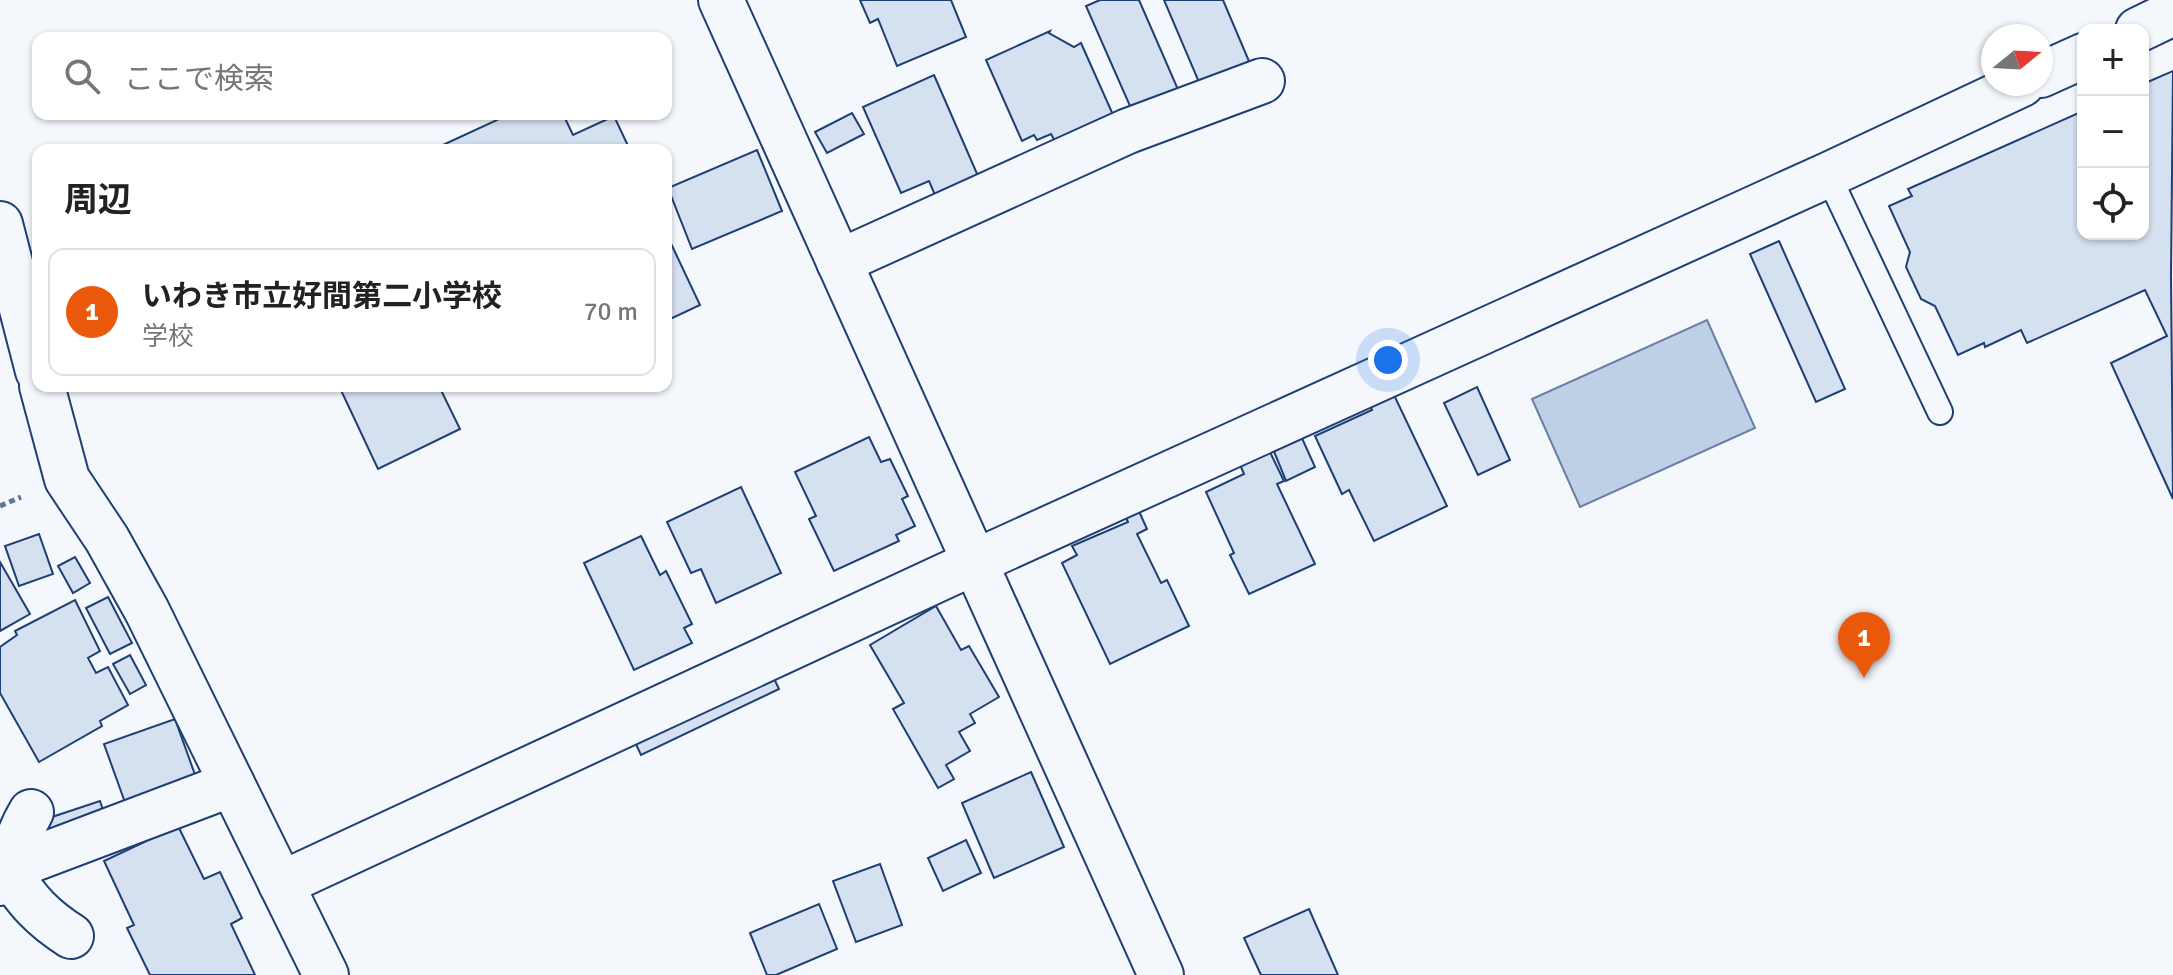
<!DOCTYPE html>
<html lang="ja">
<head>
<meta charset="utf-8">
<style>
	:root { --surface:#fff; --page:#f6f6f6; --text:#222; --muted:#767676; --line:#e0e0e0; --accent:#ea580c }
	body { margin:0; font-family:Signika,"Noto Sans JP",sans-serif; background:var(--page); color:var(--text) }
	.controls { position:absolute; right:24px; top:24px; display:grid; overflow:hidden; border-radius:16px; box-shadow:0 2px 6px #0004 }
	.controls button { width:72px; height:72px; display:grid; place-items:center; padding:0; border:0; border-bottom:2px solid var(--line); background:var(--surface); color:var(--text); font:40px sans-serif }
	.compass { position:absolute; left:1981px; top:24px; width:72px; height:72px; border-radius:50%; background:var(--surface); box-shadow:0 2px 6px #0004; rotate:72deg }
	.you { position:absolute; left:1388px; top:360px; width:28px; height:28px; margin:-20px; border:6px solid #fff; border-radius:50%; background:#1a73e8; box-shadow:0 0 0 12px #1a73e833 }
	.badge { display:grid; place-items:center; width:52px; height:52px; border-radius:50%; background:var(--accent); color:#fff; font-size:26px; font-weight:700 }
	.pin { position:absolute; translate:-50% -66px; filter:drop-shadow(0 2px 4px #0008) }
	.pin::after { content:''; position:absolute; top:42px; width:28px; height:24px; background:inherit; clip-path:polygon(0 0,100% 0,50% 100%) }
	.list { margin:0; padding:0; list-style:none }
	h2 { display:flex; justify-content:space-between; align-items:center; height:104px; margin:0; padding:0 32px; font-size:34px }
	h2 small { font-size:26px; font-weight:400; color:var(--muted) }
	.list li { display:grid; grid-template-columns:52px 1fr auto; gap:24px; align-items:center; box-sizing:border-box; height:128px; margin:0 16px 16px; padding:0 16px; border:2px solid var(--line); border-radius:16px }
	.list b { display:block; font-size:30px; white-space:nowrap }
	.list p { margin:0; font-size:26px; white-space:nowrap; color:var(--muted) }
	.list em { font-size:26px; font-style:normal; color:var(--muted) }
	.icon { flex:none; width:44px; height:44px; fill:none; stroke:currentColor; stroke-width:2; stroke-linecap:round; stroke-linejoin:round }
	.map { position:relative; flex:none; width:2173px; height:975px; overflow:hidden }
	.search { position:absolute; background:var(--surface); box-shadow:0 2px 6px #0004; left:32px; top:32px; width:640px; height:88px; display:flex; align-items:center; gap:20px; box-sizing:border-box; padding:0 28px; border-radius:16px; color:var(--muted); font-size:30px }
	.panel { position:absolute; background:var(--surface); box-shadow:0 2px 6px #0004; left:32px; top:144px; width:640px; height:248px; border-radius:16px }
	.map>svg:first-child { display:block }
</style>
</head>
<body>
<div class="map">
<svg width="2173" height="975" viewBox="0 0 2173 975">
	<rect width="100%" height="100%" fill="#f4f7fb"/>
	<polygon fill="#bed0e5" stroke="#687fa3" stroke-width="2" points="1707,320 1755,428 1580,507 1532,399"/>
	<g fill="#d5e0f0" stroke="#1d3f73" stroke-width="2">
		<polygon points="860,0 951,0 966,37 897,66 878,19 870,23"/>
		<polygon points="1100,0 1139,0 1183,101 1137,122 1086,6"/>
		<polygon points="1164,0 1223,0 1254,73 1204,94"/>
		<polygon points="1050,31 1049,33 1074,47 1081,43 1114,117 1056,143 1051,134 1037,140 1034,135 1022,141 986,60"/>
		<polygon points="2173,71 2171,276 2173,499 2111,363 2167,336 2145,290 2027,343 2021,330 1985,347 1984,343 1958,355 1935,306 1921,299 1906,267 1910,252 1889,206 1912,196 1908,189 2083,111 2083,234 2143,234 2143,84"/>
		<polygon points="934,75 978,176 935,195 929,181 901,193 863,107"/>
		<polygon points="852,113 864,134 827,153 815,132"/>
		<polygon points="510,114 563,114 573,135 614,116 630,150 432,150"/>
		<polygon points="757,150 782,211 692,249 668,188"/>
		<polygon points="666,233 700,305 666,321"/>
		<polygon points="1779,241 1845,389 1816,402 1750,254"/>
		<polygon points="339,386 439,386 460,429 378,469"/>
		<polygon points="1477,387 1510,460 1478,475 1444,403"/>
		<polygon points="1393,393 1447,506 1374,541 1349,490 1342,494 1315,436 1372,410 1369,404"/>
		<polygon points="1301,436 1315,467 1286,481 1273,449"/>
		<polygon points="869,437 881,462 890,459 908,496 902,499 915,526 896,535 899,541 834,571 809,519 816,516 795,472"/>
		<polygon points="1268,448 1284,481 1277,484 1315,564 1249,594 1230,555 1234,553 1206,492 1244,474 1239,462"/>
		<polygon points="741,487 781,573 716,603 701,569 691,573 667,522"/>
		<polygon points="1138,509 1147,529 1137,534 1161,583 1167,580 1189,626 1110,664 1062,563 1077,555 1072,546 1128,522 1125,516"/>
		<polygon points="39,534 53,574 19,586 5,546"/>
		<polygon points="641,536 660,575 666,571 692,624 684,628 692,643 634,670 584,563"/>
		<polygon points="75,557 90,583 73,593 58,566"/>
		<polygon points="0,562 30,614 0,631"/>
		<polygon points="108,597 132,643 110,654 86,608"/>
		<polygon points="75,600 100,651 88,658 96,673 108,667 128,705 100,721 102,726 39,762 0,693 0,647 17,635 15,631"/>
		<polygon points="936,606 961,650 969,646 999,697 970,714 975,723 959,732 970,751 946,765 954,779 938,788 893,709 904,703 870,645"/>
		<polygon points="130,655 146,685 130,694 113,664"/>
		<polygon points="770,670 779,689 641,755 632,736"/>
		<polygon points="175,719 198,783 127,808 104,744"/>
		<polygon points="1031,772 1064,847 994,878 962,803"/>
		<polygon points="100,801 105,816 48,834 43,820"/>
		<polygon points="178,826 204,879 220,872 242,918 231,924 255,975 150,975 127,928 134,925 104,861"/>
		<polygon points="966,840 981,873 943,891 928,858"/>
		<polygon points="880,864 902,925 856,942 833,881"/>
		<polygon points="819,904 837,949 776,975 767,975 750,933"/>
		<polygon points="1309,909 1338,975 1261,975 1244,938"/>
	</g>
	<g fill="none" stroke-linecap="round" stroke-linejoin="round">
		<defs>
			<polyline id="lane" points="1828,175 1940,412"/>
			<g id="street">
				<polyline points="721,0 1161,975"/>
				<polyline points="2138,30 2173,13"/>
				<polyline points="2041,75 2083,56"/>
				<polyline points="0,224 38,371"/>
				<polyline points="839,262 1128,131 1262,81"/>
				<polyline points="42,386 67,479 107,539 147,611 326,975"/>
				<path d="M 31,812 C 19,832 13,851 10,874 C 28,902 43,918 71,936"/>
				<polyline points="0,883 31,860 232,784"/>
				<polyline points="281,884 975,562 1828,175 2022,84"/>
			</g>
		</defs>
		<use href="#lane" stroke="#1d3f73" stroke-width="28"/>
		<use href="#street" stroke="#1d3f73" stroke-width="48"/>
		<polyline stroke="#5e769c" stroke-width="5" stroke-dasharray="6 4" stroke-linecap="butt" points="0,506 21,497"/>
		<use href="#lane" stroke="#f4f7fb" stroke-width="24"/>
		<use href="#street" stroke="#f4f7fb" stroke-width="44"/>
	</g>
</svg>
<div class="controls">
<button>+</button>
<button>−</button>
<button><svg class="icon" aria-label="locate" viewBox="0 0 24 24"><circle cx="12" cy="12" r="6"/><path d="M12 2v4M12 18v4M2 12h4M18 12h4"/></svg></button>
</div>
<svg class="compass" viewBox="-18 -18 36 36"><path d="M0-13l5 13h-10z" fill="#e53935"/><path d="M0 13l5-13h-10z" fill="#767676"/></svg>
<div class="you"></div>
<div class="pin badge" style="left:1864px;top:678px">1</div>
<div class="search"><svg class="icon" aria-label="search" viewBox="0 0 24 24"><circle cx="10" cy="10" r="6"/><path d="M15 15l6 6"/></svg>ここで検索</div>
<section class="panel">
<h2>周辺<small></small></h2>
<ul class="list">
<li><span class="badge">1</span><div><b>いわき市立好間第二小学校</b><p>学校</p></div><em>70 m</em></li>
</ul>
</section>
</div>
</body>
</html>
